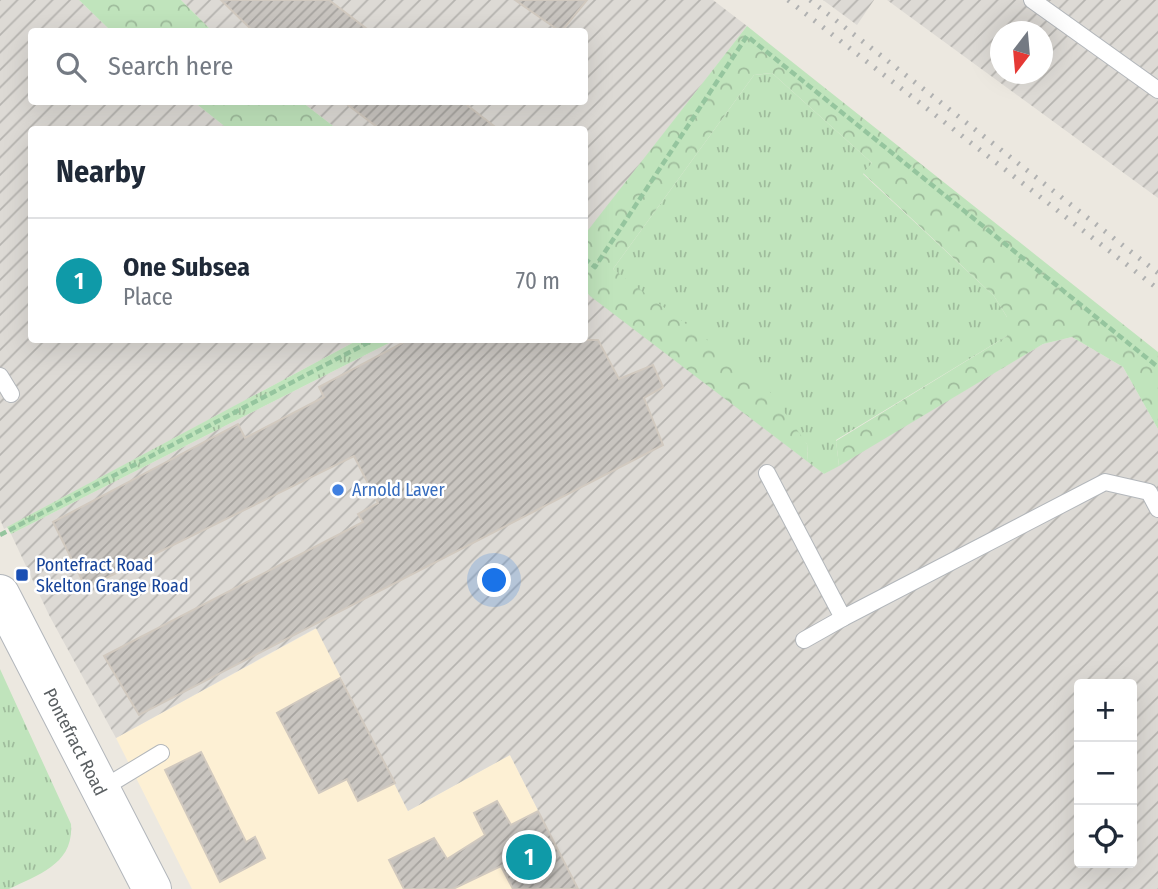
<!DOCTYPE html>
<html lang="en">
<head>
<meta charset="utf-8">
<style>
	:root { --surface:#fff; --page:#f2f2f3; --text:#1f2937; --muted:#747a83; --line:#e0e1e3; --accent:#ea580c }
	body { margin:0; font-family:"Fira Sans Condensed",sans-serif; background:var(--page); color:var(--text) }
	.controls { position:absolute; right:21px; bottom:21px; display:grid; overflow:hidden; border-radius:7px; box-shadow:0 7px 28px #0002 }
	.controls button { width:63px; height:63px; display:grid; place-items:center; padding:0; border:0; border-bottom:2px solid var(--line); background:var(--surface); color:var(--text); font:35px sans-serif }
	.compass { position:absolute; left:990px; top:21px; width:63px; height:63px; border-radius:50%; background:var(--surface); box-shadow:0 7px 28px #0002; rotate:196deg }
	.you { position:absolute; left:495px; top:581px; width:24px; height:24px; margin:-18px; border:5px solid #fff; border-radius:50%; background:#1a73e8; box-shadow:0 0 0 10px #1a73e833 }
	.badge { display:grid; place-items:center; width:46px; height:46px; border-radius:50%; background:var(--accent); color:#fff; font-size:23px; font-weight:700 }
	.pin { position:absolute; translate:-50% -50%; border:4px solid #fff; box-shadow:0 2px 7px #0006 }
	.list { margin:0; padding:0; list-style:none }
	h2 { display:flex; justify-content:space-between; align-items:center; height:91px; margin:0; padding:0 28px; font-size:30px }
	h2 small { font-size:23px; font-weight:400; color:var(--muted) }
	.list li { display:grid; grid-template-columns:46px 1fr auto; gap:21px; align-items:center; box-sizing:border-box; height:126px; padding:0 28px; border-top:2px solid var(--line) }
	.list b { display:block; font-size:26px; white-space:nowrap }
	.list p { margin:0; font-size:23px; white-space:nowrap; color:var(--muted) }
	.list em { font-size:23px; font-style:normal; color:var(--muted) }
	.icon { flex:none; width:38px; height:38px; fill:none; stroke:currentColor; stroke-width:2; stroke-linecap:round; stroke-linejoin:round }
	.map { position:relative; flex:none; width:1158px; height:889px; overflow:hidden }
	.search { position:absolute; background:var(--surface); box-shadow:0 7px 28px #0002; left:28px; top:28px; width:560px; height:77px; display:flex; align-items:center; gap:18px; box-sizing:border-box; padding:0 24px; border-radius:7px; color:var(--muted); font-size:26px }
	.panel { position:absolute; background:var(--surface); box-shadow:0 7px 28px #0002; left:28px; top:126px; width:560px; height:217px; border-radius:7px }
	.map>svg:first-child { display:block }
</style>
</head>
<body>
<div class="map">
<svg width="1158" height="889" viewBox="0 0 1158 889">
	<defs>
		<pattern id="industrial-furrows" width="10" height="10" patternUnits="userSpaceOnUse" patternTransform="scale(1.75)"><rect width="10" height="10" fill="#dddad5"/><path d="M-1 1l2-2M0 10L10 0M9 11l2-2" fill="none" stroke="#b6b4b0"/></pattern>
		<pattern id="grass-tufts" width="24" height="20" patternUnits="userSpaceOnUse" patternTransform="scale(1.75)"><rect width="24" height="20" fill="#c0e4bc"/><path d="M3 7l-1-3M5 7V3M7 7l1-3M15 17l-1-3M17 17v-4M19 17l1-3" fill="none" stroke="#9fbc9c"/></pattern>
		<pattern id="forest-crowns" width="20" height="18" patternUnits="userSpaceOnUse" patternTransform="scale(1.75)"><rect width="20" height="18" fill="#c0e4bc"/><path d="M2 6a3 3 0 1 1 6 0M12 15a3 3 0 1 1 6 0" fill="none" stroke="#9fbc9c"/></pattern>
		<pattern id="building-hatch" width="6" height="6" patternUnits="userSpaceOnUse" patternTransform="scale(1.75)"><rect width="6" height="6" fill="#c9c5c0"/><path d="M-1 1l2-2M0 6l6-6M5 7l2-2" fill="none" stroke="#a6a39f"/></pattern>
	</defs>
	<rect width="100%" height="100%" fill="#ece8e0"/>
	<polygon fill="#fdf0d4" points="317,628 408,811 510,755 578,889 192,889 116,738"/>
	<g fill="url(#industrial-furrows)" fill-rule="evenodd">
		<polygon points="0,0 79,0 111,31 32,32 32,102 194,102 228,129 32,130 32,340 358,340 4,529 0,519"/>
		<polygon points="181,0 713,0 747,26 586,234 584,130 337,129 302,102 584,102 584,32 212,31"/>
		<polygon points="823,0 874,0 857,25"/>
		<path d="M 887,0 L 1158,0 L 1158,198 ZM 1000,32 L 1042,32 L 1042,74 L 1000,74 Z"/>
		<path d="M 585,290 L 824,474 L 1043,344 L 1072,337 L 1123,367 L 1158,429 L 1158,889 L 578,889 L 510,755 L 408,811 L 316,628 L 116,738 L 49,615 L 11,534 L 395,340 L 584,340 ZM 1079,684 L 1132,684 L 1132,863 L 1079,863 Z"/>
	</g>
	<g fill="url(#grass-tufts)">
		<polygon points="772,73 872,163 863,174 994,296 1007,317 1007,336 836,440 839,466 824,474 808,462 807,444 613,269 754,75"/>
		<polygon points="358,340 395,340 11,534 7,527"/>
		<path d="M 0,669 L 71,824 C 74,864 39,874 9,889 L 0,889 Z"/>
	</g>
	<g fill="url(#forest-crowns)">
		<polygon points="79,0 181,0 212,31 111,31"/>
		<polygon points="747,26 1158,352 1158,429 1123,367 1072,337 1043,344 839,466 836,441 1007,336 1007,317 994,296 863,173 872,163 772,73 754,75 613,269 763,382 807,444 808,462 590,296 585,290 585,234"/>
		<polygon points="194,102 302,102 337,129 228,129"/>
	</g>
	<g fill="url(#building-hatch)" stroke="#d1c9bf" stroke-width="2">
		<polygon points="221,0 329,0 371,32 254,32"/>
		<polygon points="515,0 587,0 561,32"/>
		<polygon points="344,102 463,102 499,130 381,130"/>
		<polygon points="408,340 598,340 619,379 653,365 663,387 644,398 663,445 139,715 104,656 363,522 358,514 378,503 354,456 86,588 53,522 238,424 245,438 324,397 319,387"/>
		<polygon points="340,678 395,783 358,801 347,779 319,793 277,713"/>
		<polygon points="201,752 246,842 255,837 265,858 220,882 165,770"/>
		<polygon points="497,801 511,825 538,811 578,889 513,889 501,866 453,889 404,889 389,860 434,838 447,859 485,835 474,813"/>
	</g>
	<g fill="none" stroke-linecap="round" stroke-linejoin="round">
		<defs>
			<g id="service">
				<polyline points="1032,0 1158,90"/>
				<polyline points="0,376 11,394"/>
				<polyline points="767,473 843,618 1105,482 1149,492 1158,509"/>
				<polyline points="804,640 843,618"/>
				<polyline points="100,790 161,753"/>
			</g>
			<polyline id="secondary" points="0,594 152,889"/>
		</defs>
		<use href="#service" stroke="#b3b7bb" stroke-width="18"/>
		<use href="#secondary" stroke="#b2b6bb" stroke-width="40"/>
		<g stroke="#95c59e" stroke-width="4.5" stroke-dasharray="7 3.5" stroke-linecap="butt">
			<polyline points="584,258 595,267 747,36 1158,367"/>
			<polyline points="0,535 373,340"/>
		</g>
		<use href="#service" stroke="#fff" stroke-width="16"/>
		<use href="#secondary" stroke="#fff" stroke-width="38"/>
		<g stroke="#b0b1b1" stroke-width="5" stroke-dasharray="2 9" stroke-linecap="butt">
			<polyline points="788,0 1158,289"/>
			<polyline points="810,0 1158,273"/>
		</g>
	</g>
	<circle fill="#3f7fe0" stroke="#fff" stroke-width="2.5" cx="338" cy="490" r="7"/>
	<rect fill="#1a4fb4" stroke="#fff" stroke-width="2.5" x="15" y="568" width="14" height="14" rx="3.5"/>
	<g text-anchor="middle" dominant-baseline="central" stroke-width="5" stroke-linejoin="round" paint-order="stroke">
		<g font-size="18" fill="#366cbe" stroke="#fff" text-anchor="start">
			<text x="352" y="490">Arnold Laver</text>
		</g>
		<g font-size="18" fill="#164399" stroke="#fff" text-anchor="start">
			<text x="36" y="565">Pontefract Road<tspan x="36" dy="21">Skelton Grange Road</tspan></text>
		</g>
		<g font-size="18" fill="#595e61" stroke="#fff">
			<text transform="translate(75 742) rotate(63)">Pontefract Road</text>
		</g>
	</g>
</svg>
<div class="controls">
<button>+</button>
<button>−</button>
<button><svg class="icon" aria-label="locate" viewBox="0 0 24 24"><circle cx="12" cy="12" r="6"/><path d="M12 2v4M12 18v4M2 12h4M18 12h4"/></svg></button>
</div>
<svg class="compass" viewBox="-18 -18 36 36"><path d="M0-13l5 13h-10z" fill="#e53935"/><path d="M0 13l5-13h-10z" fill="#747a83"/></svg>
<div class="you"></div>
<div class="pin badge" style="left:529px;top:857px;background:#0f9aa8">1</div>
<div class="search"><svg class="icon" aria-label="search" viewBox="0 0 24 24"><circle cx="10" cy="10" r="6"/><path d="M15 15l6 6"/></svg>Search here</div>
<section class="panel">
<h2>Nearby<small></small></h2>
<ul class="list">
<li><span class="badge" style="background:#0f9aa8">1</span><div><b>One Subsea</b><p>Place</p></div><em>70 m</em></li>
</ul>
</section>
</div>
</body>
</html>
